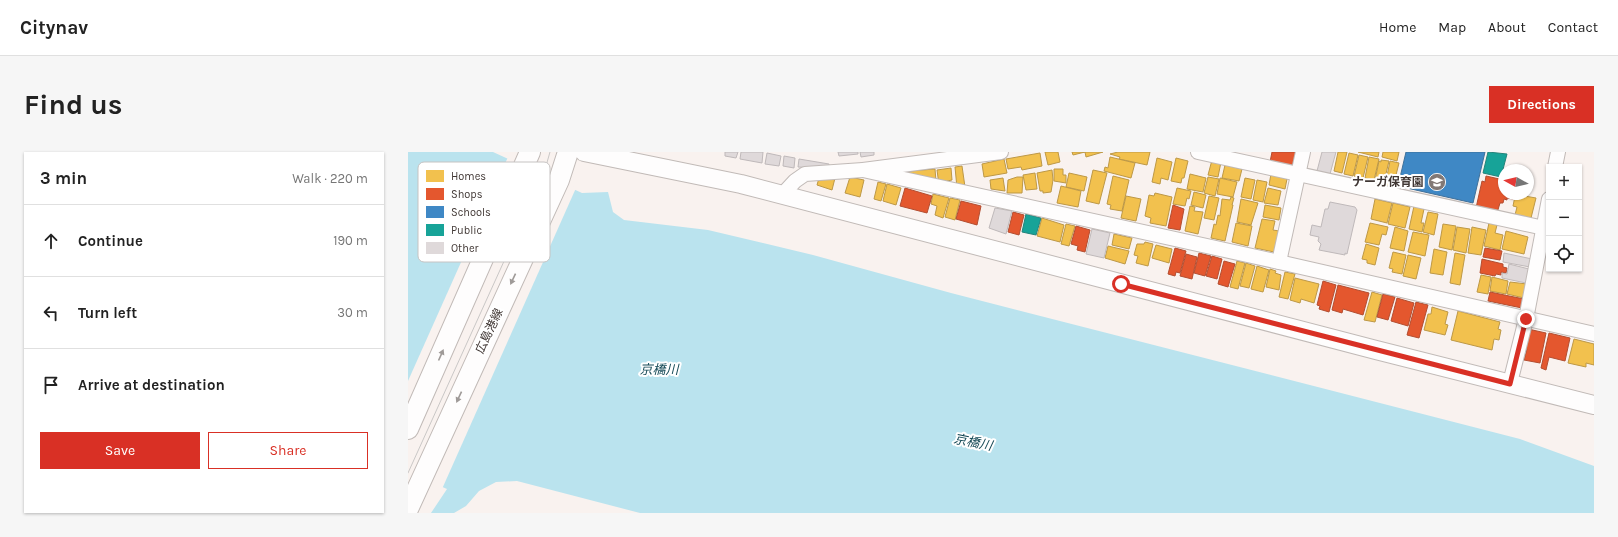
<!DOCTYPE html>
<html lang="en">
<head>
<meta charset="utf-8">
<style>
	:root { --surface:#fff; --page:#f6f6f6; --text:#222; --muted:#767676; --line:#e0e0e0; --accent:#d93025 }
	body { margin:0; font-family:Karla,"Noto Sans JP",sans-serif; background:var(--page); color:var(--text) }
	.controls { position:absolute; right:12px; top:12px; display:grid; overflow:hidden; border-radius:0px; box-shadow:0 1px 3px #0004 }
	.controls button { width:36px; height:36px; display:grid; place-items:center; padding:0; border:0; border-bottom:1px solid var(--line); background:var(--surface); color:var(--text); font:20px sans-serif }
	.compass { position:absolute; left:1090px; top:12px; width:36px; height:36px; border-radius:50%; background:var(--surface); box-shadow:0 1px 3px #0004; rotate:278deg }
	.stop { position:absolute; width:12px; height:12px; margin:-9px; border:3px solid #d93025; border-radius:50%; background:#fff }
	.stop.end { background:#d93025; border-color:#fff; box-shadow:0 1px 4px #0008 }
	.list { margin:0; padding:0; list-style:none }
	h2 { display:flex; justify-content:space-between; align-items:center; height:52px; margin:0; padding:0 16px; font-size:17px }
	h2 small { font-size:13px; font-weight:400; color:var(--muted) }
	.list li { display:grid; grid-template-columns:26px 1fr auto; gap:12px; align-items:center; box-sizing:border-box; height:72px; padding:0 16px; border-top:1px solid var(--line) }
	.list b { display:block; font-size:15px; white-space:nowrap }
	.list em { font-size:13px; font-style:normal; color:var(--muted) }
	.actions { display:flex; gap:8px; padding:12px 16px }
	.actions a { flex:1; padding:9px 0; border:1px solid var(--accent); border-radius:0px; text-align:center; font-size:14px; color:var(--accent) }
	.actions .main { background:var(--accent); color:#fff }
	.icon { flex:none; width:22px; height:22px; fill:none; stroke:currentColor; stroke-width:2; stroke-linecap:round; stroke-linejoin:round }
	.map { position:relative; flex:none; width:1186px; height:361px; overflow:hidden; border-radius:0px }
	header { display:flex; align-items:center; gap:24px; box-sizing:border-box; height:56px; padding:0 20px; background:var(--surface); border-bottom:1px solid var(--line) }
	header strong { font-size:19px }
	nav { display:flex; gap:22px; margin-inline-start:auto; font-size:14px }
	.intro { display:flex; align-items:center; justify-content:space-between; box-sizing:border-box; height:96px; padding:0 24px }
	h1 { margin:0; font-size:28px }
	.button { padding:10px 18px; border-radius:0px; background:var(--accent); color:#fff; font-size:14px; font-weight:700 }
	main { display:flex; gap:24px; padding:0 24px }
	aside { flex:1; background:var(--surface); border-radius:0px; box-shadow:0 1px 3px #0004 }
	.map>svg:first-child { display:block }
</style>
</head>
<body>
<header>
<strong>Citynav</strong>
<nav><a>Home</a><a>Map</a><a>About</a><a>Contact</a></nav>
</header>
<div class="intro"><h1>Find us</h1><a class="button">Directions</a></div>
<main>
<aside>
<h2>3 min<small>Walk · 220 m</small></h2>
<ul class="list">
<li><svg class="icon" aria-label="ahead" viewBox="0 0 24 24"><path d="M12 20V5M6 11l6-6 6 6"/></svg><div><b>Continue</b></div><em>190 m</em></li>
<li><svg class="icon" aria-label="left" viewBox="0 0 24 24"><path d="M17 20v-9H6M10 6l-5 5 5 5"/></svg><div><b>Turn left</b></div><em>30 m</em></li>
<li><svg class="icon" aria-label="arrive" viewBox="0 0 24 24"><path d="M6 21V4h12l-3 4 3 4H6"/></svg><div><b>Arrive at destination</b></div></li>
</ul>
<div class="actions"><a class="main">Save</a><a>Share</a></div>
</aside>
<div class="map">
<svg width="1186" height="361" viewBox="0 0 1186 361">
	<rect width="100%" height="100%" fill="#f9f2ef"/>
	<polygon fill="#bae3ee" points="0,0 85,0 174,41 200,40 205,60 216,68 300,78 405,103 543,141 1112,287 1186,314 1186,361 232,361 109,329 88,330 71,339 58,354 46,361 23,361 39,337 0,320"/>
	<polygon fill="#f9f2ef" points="100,5 168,36 34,337 0,321 0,229"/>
	<g fill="#f2c14e" stroke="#bd9846">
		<polygon points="637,0 650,0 652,10 640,13"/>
		<polygon points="664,0 695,0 678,5 677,0 665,3"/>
		<polygon points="710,0 742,0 739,13 711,7 712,5 702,2"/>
		<polygon points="930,0 939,0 934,21 926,19"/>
		<polygon points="950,0 971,0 970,5"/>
		<polygon points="975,0 991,0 989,9 974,5"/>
		<polygon points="632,1 634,14 614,18 613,15 600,17 598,7"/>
		<polygon points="941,1 950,3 945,24 936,22"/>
		<polygon points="951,3 960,5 955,26 946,24"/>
		<polygon points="702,5 727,11 723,26 696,19 697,15 700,16"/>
		<polygon points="961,5 971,7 966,28 957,26"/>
		<polygon points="749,6 764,10 760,28 753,26 752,32 744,30"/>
		<polygon points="768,6 780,9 776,26 774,26 773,31 763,29"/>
		<polygon points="596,7 599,21 576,25 574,12"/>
		<polygon points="804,8 813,10 810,25 800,23"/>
		<polygon points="973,8 981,9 976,30 967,28 971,9 973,10"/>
		<polygon points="982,9 991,11 985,35 977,34"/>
		<polygon points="817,13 834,17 831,29 814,26"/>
		<polygon points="554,14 557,35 549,36 547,15"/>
		<polygon points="543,16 544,28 539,29 539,32 531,33 529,18"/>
		<polygon points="527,17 528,29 502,26 501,19"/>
		<polygon points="646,17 655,17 655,23 658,23 658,31 646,29"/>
		<polygon points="644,18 645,28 643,40 635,41 635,39 632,39 629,21"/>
		<polygon points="685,18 699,21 691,52 678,49"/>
		<polygon points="627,21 629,37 618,38 615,23"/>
		<polygon points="661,21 679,25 676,39 658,35"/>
		<polygon points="782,22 798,26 795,40 779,37"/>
		<polygon points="863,22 879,27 877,37 861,33"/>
		<polygon points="705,24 721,28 714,59 702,57 703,53 699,52"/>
		<polygon points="442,25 456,28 452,45 437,41"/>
		<polygon points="609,25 615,25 614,41 599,41 600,28"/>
		<polygon points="800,25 811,27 807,44 796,41"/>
		<polygon points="411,26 427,26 424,38 409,33"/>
		<polygon points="595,26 597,39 583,37 582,28"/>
		<polygon points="812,26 829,30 825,45 809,42"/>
		<polygon points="837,26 847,28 843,47 833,45"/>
		<polygon points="849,28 859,30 855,50 845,48"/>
		<polygon points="470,30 478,32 473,49 466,47"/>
		<polygon points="479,32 493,36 488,53 475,49"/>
		<polygon points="653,34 673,39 670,55 649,51"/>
		<polygon points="769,36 783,39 781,47 779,46 777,54 765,52"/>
		<polygon points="860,36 873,39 870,53 856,51"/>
		<polygon points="786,40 798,43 795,56 783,53"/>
		<polygon points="747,41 764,45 758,74 742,71 743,66 737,64 741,43 746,44"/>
		<polygon points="525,42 541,46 535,66 527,63 529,54 523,52"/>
		<polygon points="1111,43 1128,46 1123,66 1107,63 1109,55 1105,54 1107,44 1111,45"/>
		<polygon points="718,44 733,47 728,69 713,66"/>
		<polygon points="801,44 811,46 806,68 796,66"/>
		<polygon points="823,45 826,46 824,53 825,53 817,89 803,86 806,72 808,73 810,63 812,64 814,47 822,48"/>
		<polygon points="542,46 552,48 547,68 537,65"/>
		<polygon points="833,47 850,51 843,73 829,70"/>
		<polygon points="967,47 984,51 979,71 963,67"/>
		<polygon points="985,51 1002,55 997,76 980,72"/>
		<polygon points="857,53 873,56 871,68 855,65"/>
		<polygon points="782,54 787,55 786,59 795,60 790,82 777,79"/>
		<polygon points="1006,54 1016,57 1013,71 1016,71 1014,80 1001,77"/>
		<polygon points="1020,60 1030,62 1026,83 1015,80"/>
		<polygon points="634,66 656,73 652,90 629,84"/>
		<polygon points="854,67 867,69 865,78 871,79 866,100 847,96"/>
		<polygon points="828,71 844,74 840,94 824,90"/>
		<polygon points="962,71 980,75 978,83 974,82 971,93 957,90"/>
		<polygon points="1081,71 1089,73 1087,81 1095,83 1092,98 1076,94"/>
		<polygon points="658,72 667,74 661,94 653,92"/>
		<polygon points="1035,72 1048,74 1044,98 1031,95"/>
		<polygon points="987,75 1000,79 996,99 982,96"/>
		<polygon points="1049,75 1062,77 1058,101 1045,98"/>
		<polygon points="1064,75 1078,78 1073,103 1060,101"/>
		<polygon points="1098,79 1120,85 1116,102 1094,97"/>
		<polygon points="1005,80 1021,83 1017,104 1000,100"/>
		<polygon points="706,82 724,86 721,97 704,93"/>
		<polygon points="737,90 745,92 740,114 728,111 730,104 726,103 729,92 736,92"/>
		<polygon points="958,92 971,96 967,113 959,111 959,108 954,107"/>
		<polygon points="748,93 764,97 761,111 744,106"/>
		<polygon points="700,94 721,99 717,112 697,106"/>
		<polygon points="1026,97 1039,100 1035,123 1022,121"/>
		<polygon points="985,100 998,103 994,122 984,120 985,117 981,116"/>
		<polygon points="1047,101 1057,103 1052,133 1042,131"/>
		<polygon points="1000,103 1013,106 1008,127 995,124"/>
		<polygon points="829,109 837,111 830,137 822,135"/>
		<polygon points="838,111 847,114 841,136 832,134"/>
		<polygon points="849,114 861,118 855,140 843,137"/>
		<polygon points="862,117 868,119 867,121 873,123 871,138 858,135"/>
		<polygon points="877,120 887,122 880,147 871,145"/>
		<polygon points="1073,123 1083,125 1080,142 1069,140"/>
		<polygon points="1084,125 1100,129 1098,142 1082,139"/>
		<polygon points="887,126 911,132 906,151 893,147 892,151 882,148"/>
		<polygon points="1102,130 1119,132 1116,146 1099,142"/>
		<polygon points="964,140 974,143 967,170 956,168"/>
		<polygon points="1024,155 1040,160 1037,172 1040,173 1037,183 1016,178 1020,162 1023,162"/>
		<polygon points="1050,159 1092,170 1090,177 1093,178 1091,188 1086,187 1084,198 1043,188"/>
		<polygon points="1166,187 1186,192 1186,213 1178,211 1178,215 1160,211"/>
	</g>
	<g fill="#e4572e" stroke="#b34d30">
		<polygon points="864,0 888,0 884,15 862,10"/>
		<polygon points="1078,24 1096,28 1096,42 1106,42 1105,47 1099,46 1099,48 1096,47 1095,51 1092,51 1089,61 1068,56 1074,29 1077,30"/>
		<polygon points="497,36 524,44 519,61 492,54"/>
		<polygon points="553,49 573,54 569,73 548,67"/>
		<polygon points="765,53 776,57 772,78 760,76"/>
		<polygon points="605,60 616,63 611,83 600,80"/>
		<polygon points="668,74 682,78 677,100 669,98 670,94 663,92"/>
		<polygon points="767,96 778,99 772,121 768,120 767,124 760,122"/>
		<polygon points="1077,96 1094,99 1092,108 1075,105"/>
		<polygon points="791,101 803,104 797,124 786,121"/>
		<polygon points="778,102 789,105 784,127 772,124"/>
		<polygon points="804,104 814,107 809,127 798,124"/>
		<polygon points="1074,107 1095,112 1095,115 1099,116 1098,121 1093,120 1093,123 1088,122 1087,124 1072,121"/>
		<polygon points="816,109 827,112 820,135 810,132"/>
		<polygon points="915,129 928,133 921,160 911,157 912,154 909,153"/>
		<polygon points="930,133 961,141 955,163 935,157 934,161 924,158"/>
		<polygon points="1082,140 1116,147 1114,156 1080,149"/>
		<polygon points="975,142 987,145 980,168 969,165"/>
		<polygon points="989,146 1006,151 1000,174 983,169"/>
		<polygon points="1008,150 1020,153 1011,186 999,183"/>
		<polygon points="1120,177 1138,181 1132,211 1116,208 1119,197 1115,196"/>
		<polygon points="1141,181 1162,186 1157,209 1141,205 1138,218 1133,216"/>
	</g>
	<polygon fill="#3f88c5" stroke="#3f709a" points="998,0 1077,0 1065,51 990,34"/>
	<g fill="#17a398" stroke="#23837a">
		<polygon points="1080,0 1099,2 1093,25 1075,21"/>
		<polygon points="618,62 633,66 628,83 614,80"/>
	</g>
	<g fill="#dfd9da" stroke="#bfb9ba">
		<polygon points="317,0 330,0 328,6 317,4"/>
		<polygon points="333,0 355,0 354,11 332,7"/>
		<polygon points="430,0 450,0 450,2 431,4"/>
		<polygon points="452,0 466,0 466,3 453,5"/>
		<polygon points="914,0 928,0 922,22 909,19"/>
		<polygon points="359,1 373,4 371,14 357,12"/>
		<polygon points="376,4 387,6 386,16 375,14"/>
		<polygon points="391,7 421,12 421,17 390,15"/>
		<polygon points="922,50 947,55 949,58 939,102 937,101 937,103 911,98 913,92 910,89 911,85 902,83 904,73 913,75 917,57 920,57"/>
		<polygon points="587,56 604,59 598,82 581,76"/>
		<polygon points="684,77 702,81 696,106 678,102"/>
		<polygon points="1096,101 1124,107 1122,115 1095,110"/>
		<polygon points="1101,112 1121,117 1118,131 1094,126 1094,121 1099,122"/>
	</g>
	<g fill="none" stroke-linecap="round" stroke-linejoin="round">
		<defs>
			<g id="minor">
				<polyline points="790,0 1136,76"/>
				<polyline points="1147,15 1150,0"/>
				<polyline points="455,18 871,110 1186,182"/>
				<polyline points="374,43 387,29 397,22 455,18 593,0"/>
				<polyline points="871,110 895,0"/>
				<polyline points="1102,231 1118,167 1141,47"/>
			</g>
			<polyline id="tertiary" points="176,0 333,32 968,198 1186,253"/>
			<g id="secondary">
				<polyline points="0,277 122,0"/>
				<polyline points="0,357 151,28 160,0"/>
			</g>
		</defs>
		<use href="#minor" stroke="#c1bab7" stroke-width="16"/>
		<use href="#tertiary" stroke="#c1bab7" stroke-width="20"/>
		<use href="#secondary" stroke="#c1bab7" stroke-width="22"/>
		<use href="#minor" stroke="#fefdfd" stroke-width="14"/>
		<use href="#tertiary" stroke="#fefdfd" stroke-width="18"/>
		<use href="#secondary" stroke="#fefdfd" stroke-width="20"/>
		<polyline stroke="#c9c7c6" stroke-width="1" points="0,321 136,21 142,0"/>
	</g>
	<defs><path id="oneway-solid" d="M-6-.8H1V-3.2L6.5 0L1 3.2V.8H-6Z"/></defs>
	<g fill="#9f9a98">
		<use href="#oneway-solid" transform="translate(105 127) rotate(115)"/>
		<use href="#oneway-solid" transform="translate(33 203) rotate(-66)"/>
		<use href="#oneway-solid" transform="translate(51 245) rotate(115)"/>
	</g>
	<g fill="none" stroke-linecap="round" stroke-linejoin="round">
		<polyline stroke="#d93025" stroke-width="5" points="713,132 1102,232 1118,167"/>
	</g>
	<defs>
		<symbol id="school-disc" viewBox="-11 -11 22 22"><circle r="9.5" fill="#817875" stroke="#fff"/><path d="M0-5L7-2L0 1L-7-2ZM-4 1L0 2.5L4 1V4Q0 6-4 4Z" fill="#fff"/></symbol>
	</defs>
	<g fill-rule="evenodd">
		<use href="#school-disc" x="1019" y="20" width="20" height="20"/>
	</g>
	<g text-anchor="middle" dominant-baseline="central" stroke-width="4" stroke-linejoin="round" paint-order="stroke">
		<g font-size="12" font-weight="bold" fill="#403734" stroke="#fff" text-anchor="end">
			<text x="1016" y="30">ナーガ保育園</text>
		</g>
		<g font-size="12" fill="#403734" stroke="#fff">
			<text transform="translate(81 179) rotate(-65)">広島港線</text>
		</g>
		<g font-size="13" font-style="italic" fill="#164a57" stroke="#fff">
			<text x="251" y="217">京橋川</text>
			<text transform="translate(565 290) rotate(11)">京橋川</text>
		</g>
	</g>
	<rect x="10" y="10" width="132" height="100" rx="6" fill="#fff" stroke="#c6c3c2" stroke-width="1"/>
	<rect x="18" y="18" width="18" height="12" fill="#f2c14e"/>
	<rect x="18" y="36" width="18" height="12" fill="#e4572e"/>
	<rect x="18" y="54" width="18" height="12" fill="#3f88c5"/>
	<rect x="18" y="72" width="18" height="12" fill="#17a398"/>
	<rect x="18" y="90" width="18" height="12" fill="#dfd9da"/>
	<g font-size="11" fill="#403734">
		<text x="43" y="28">Homes</text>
		<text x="43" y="46">Shops</text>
		<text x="43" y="64">Schools</text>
		<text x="43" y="82">Public</text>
		<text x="43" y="100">Other</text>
	</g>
</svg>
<div class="controls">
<button>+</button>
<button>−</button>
<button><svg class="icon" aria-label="locate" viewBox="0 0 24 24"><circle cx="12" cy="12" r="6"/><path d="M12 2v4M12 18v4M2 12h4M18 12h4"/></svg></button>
</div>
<svg class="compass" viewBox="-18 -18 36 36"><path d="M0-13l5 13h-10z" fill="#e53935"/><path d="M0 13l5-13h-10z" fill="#767676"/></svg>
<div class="stop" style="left:713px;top:132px"></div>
<div class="stop end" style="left:1118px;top:167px"></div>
</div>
</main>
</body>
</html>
